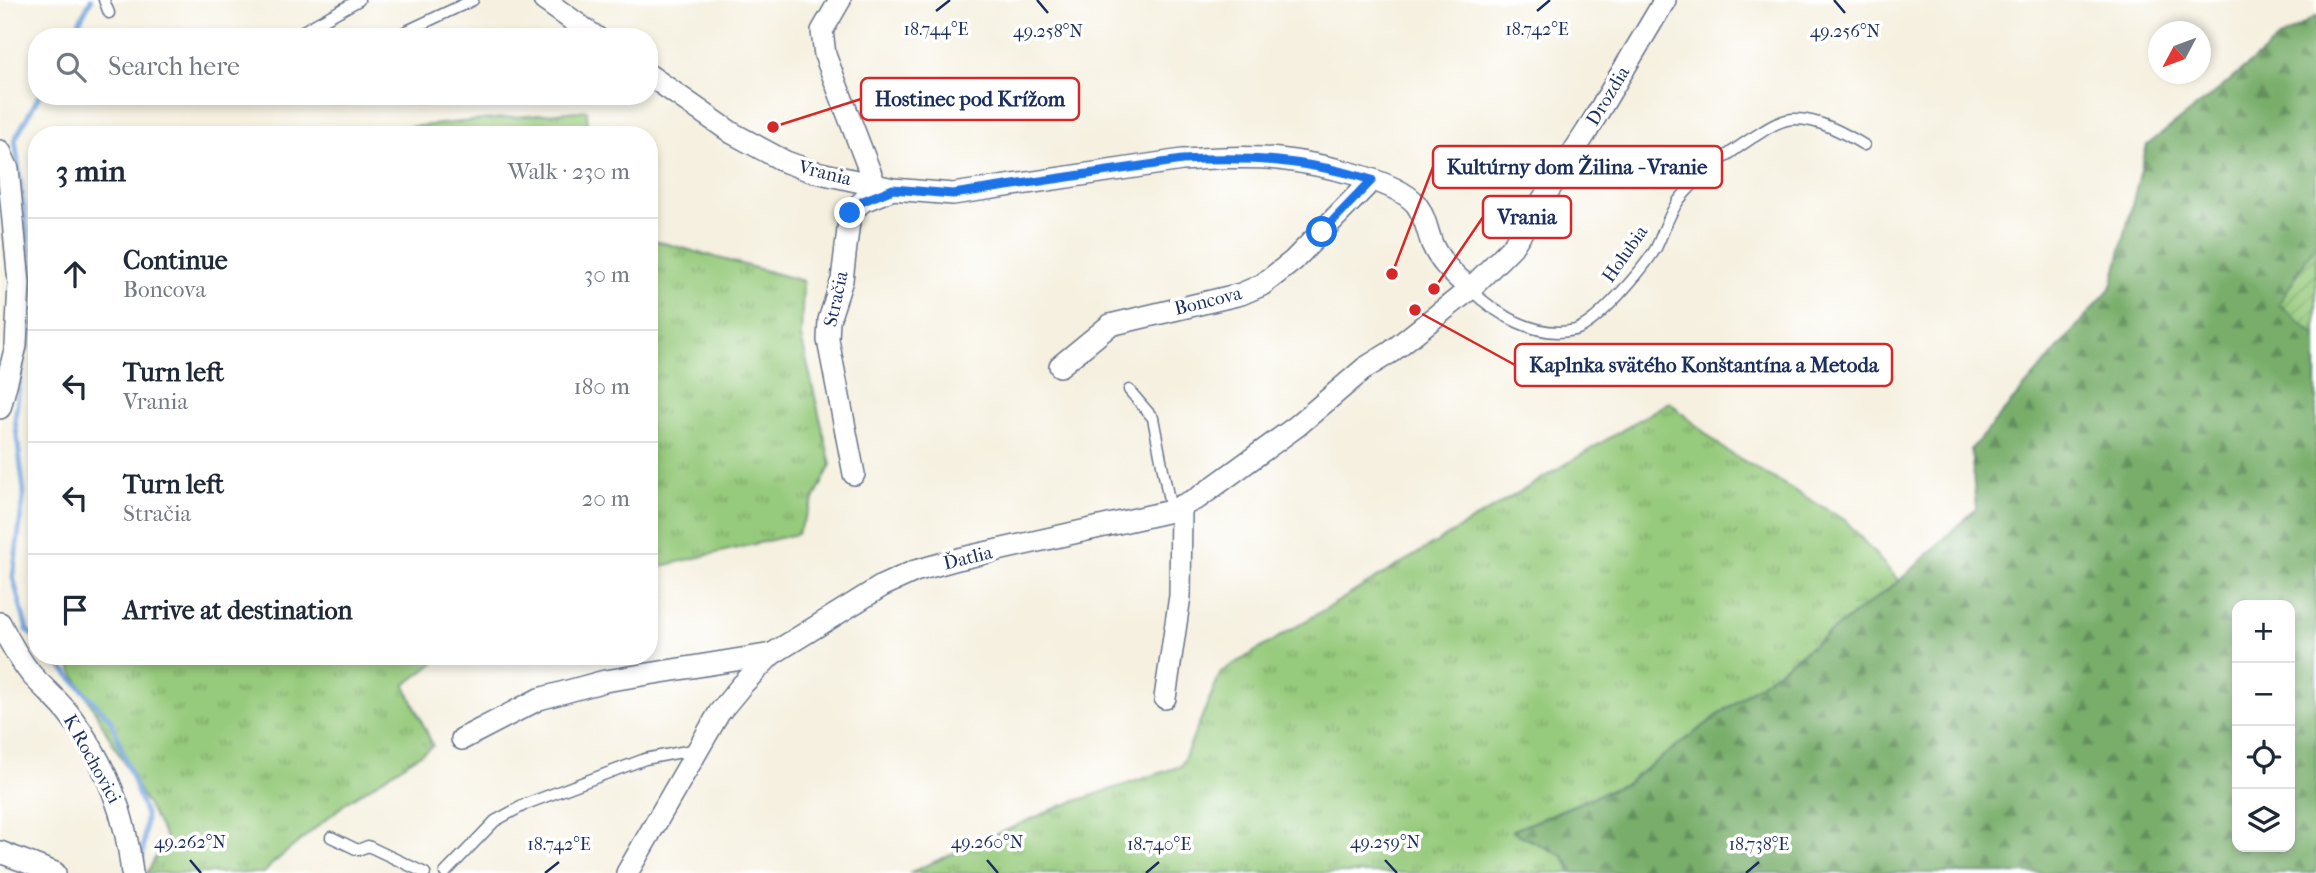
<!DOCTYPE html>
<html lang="en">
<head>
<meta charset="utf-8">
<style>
	:root { --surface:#fff; --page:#f2f2f3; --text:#1f2937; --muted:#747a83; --line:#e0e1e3 }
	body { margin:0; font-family:"IM FELL French Canon",serif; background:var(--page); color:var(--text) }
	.controls { position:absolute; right:21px; bottom:21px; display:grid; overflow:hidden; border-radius:14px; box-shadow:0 4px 10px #0003 }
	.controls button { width:63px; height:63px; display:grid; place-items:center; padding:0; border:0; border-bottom:2px solid var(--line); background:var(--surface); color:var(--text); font:35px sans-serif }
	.compass { position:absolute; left:2148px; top:21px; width:63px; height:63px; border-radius:50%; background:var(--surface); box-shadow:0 4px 10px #0003; rotate:229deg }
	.stop { position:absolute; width:21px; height:21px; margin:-16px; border:5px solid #1a73e8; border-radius:50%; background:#fff }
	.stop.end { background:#1a73e8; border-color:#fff; box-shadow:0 2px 7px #0008 }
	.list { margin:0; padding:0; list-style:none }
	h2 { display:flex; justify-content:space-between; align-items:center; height:91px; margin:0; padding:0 28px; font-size:30px }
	h2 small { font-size:23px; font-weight:400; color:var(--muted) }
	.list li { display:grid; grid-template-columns:46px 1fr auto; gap:21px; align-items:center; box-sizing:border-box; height:112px; padding:0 28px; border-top:2px solid var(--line) }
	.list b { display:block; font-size:26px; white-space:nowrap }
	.list p { margin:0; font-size:23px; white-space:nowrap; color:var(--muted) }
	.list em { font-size:23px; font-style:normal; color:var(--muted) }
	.icon { flex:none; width:38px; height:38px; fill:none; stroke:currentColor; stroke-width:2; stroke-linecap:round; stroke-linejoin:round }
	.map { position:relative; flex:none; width:2316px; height:873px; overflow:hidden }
	.search { position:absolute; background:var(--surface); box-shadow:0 4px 10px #0003; left:28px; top:28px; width:630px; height:77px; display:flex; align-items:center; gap:18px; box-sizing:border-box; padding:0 24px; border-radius:28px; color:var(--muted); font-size:26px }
	.panel { position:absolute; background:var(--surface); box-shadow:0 4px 10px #0003; left:28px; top:126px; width:630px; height:539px; border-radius:28px }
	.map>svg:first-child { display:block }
</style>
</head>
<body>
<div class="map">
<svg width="2316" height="873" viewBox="0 0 2316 873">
	<defs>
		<pattern id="grass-tufts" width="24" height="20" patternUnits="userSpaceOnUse" patternTransform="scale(1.75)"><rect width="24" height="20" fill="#96ca7b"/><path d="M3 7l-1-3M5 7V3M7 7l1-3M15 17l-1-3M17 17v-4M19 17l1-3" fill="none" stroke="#7aa468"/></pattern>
		<pattern id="forest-firs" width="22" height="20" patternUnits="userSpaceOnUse" patternTransform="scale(1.75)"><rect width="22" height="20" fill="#78ae6b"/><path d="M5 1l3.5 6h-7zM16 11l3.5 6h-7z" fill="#628e5b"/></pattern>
		<pattern id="garden-furrows" width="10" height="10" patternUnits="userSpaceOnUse" patternTransform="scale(1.75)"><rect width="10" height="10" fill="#96ca7b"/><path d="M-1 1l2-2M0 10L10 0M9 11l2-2" fill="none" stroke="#7aa468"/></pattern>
	</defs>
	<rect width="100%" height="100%" fill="#fff"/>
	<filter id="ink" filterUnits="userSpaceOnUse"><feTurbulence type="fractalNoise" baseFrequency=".0143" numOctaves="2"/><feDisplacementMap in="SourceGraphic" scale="14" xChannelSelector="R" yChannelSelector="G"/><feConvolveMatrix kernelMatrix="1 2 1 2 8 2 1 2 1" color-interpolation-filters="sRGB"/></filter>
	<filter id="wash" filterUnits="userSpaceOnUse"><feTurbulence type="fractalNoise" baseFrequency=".00686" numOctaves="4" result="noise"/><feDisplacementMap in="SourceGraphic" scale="28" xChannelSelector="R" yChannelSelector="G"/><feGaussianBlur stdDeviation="1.57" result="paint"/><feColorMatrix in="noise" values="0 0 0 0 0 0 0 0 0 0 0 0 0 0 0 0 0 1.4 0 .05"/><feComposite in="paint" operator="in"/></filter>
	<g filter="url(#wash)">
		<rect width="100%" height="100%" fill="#f5f0df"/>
		<g fill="url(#grass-tufts)" stroke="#587c6c" stroke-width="2">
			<polygon points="587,110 588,135 326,135"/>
			<polygon points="649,239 803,281 801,337 831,465 797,534 649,569"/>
			<polygon points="1669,402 1725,450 1845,520 1899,581 1627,783 1513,830 1563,856 1572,873 909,873 1061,806 1181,766 1221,672"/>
			<polygon points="64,656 443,656 405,685 433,746 347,802 272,864 264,873 147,873 166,838"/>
		</g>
		<path fill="url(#forest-firs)" stroke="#4a6e64" stroke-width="2" fill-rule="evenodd" d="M 2316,16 L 2316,243 L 2279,304 L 2316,336 L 2316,873 L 1572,873 L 1563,856 L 1512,831 L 1627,783 L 1899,581 L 1976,509 L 1971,449 L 2112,286 L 2147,145 L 2221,88 L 2280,38 ZM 2237,605 L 2290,605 L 2290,847 L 2237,847 Z"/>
		<polygon fill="url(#garden-furrows)" stroke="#587c6c" stroke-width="2" points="2316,243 2316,336 2279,304"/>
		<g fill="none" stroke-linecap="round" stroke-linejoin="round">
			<g stroke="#70a2db" stroke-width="5">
				<polyline points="71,37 91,0"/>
				<polyline points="25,351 37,307 15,139 39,96"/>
				<polyline points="22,364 15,420 24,492 13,577 27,630 37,640"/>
				<polyline points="51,656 111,720 146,816 141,873"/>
			</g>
		</g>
	</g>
	<g filter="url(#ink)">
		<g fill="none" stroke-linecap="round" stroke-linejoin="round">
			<defs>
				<g id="lane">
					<polyline points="104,0 109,13"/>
					<polyline points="292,37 359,0"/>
					<polyline points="394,37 473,0"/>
					<path d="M 1470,289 C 1495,314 1537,339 1575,330 C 1597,324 1644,268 1656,248 C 1664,232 1668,215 1679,200 C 1698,176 1726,155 1752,138 C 1764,131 1779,119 1795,119 C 1819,119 1844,133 1864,145"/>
					<polyline points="1129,390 1153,418 1171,511"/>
					<polyline points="331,837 358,850 368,846 425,873"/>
					<polyline points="445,873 495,821 526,804 645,759 697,749"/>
				</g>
				<g id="street">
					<polyline points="544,0 596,37"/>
					<polyline points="840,0 822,31 825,55 875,185"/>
					<path d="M 649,75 L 732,133 L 786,162 L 811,171 L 893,189 L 953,194 L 1182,160 C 1214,158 1247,156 1279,159 C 1312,163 1394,178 1416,204 C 1425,216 1427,230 1432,244 C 1440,263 1455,275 1470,289"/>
					<polyline points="0,151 8,169 19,283 16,346 0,408"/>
					<polyline points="1060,366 1110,325 1241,294 1262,285 1293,261 1372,180"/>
					<polyline points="854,474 828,340 829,320 842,280 850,213 863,201 893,189"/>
					<path d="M 0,623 C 9,641 19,659 31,674 C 44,689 60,701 72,718 C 107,766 126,815 132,873"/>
					<polyline points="1165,698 1180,596 1181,506"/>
					<polyline points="462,739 539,699 605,681 772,654"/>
					<polyline points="0,852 55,873"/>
					<polyline points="627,873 719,713 742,685 772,654 882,586 915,571 958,559 1171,511 1198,498 1297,426 1365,368 1391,352 1470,289 1512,247 1587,131 1665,0"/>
				</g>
			</defs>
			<use href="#lane" stroke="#67738b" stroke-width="13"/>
			<use href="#street" stroke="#67738b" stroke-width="24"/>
			<use href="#lane" stroke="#fff" stroke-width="10"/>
			<use href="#street" stroke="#fff" stroke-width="21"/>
		</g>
	</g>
	<g fill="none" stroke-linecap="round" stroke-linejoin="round" filter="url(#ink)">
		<path stroke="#1a73e8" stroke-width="9" d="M 850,213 L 863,201 L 893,189 L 953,194 L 1182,160 C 1249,156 1308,160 1372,180 L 1322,232"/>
	</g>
	<path fill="none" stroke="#1b2f5e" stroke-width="2.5" d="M 1037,0 L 1048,13M 1834,0 L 1845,13M 936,11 L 950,0M 1537,11 L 1550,0M 190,860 L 201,873M 987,860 L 998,873M 1385,860 L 1397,873M 545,873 L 559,862M 1146,873 L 1159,862M 1746,873 L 1759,862"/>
	<g text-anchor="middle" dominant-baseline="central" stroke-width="7" stroke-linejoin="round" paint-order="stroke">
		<g font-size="19" fill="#1b2f5e" stroke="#fff">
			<text transform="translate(1608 96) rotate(-59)">Drozdia</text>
			<text transform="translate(825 173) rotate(14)">Vrania</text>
			<text transform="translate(1625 254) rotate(-55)">Holubia</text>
			<text transform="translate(836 299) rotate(-78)">Stračia</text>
			<text transform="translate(1208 301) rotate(-14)">Boncova</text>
			<text transform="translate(968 558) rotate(-14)">Ďatlia</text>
			<text transform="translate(92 759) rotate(61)">K Rochovici</text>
		</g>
	</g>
	<g font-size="18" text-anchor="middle" fill="#1b2f5e" stroke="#fff" stroke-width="7" stroke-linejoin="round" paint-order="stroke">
		<text x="936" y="35">18.744°E</text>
		<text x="1537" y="35">18.742°E</text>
		<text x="1845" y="37">49.256°N</text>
		<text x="1048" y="37">49.258°N</text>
		<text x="190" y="848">49.262°N</text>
		<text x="987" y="848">49.260°N</text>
		<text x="1385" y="848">49.259°N</text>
		<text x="559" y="850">18.742°E</text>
		<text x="1159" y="850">18.740°E</text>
		<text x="1759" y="850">18.738°E</text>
	</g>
	<path fill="none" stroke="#d62828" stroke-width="2.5" d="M773 127L861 99M1392 274L1433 167M1434 289L1483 217M1415 310L1515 365"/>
	<g fill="#d62828" stroke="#fff" stroke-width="2.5">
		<circle cx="773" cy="127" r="7"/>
		<circle cx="1392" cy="274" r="7"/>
		<circle cx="1434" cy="289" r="7"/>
		<circle cx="1415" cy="310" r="7"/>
	</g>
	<g fill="#fff" stroke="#d62828" stroke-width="2.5">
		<rect x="861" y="78" width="218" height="42" rx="7"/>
		<rect x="1433" y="146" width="289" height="42" rx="7"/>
		<rect x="1483" y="196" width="88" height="42" rx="7"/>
		<rect x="1515" y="344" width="377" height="42" rx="7"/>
	</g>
	<g font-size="21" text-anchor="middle" font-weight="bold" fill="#1b2f5e">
		<text x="970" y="106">Hostinec pod Krížom</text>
		<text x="1577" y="174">Kultúrny dom Žilina - Vranie</text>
		<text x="1527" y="224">Vrania</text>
		<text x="1704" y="372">Kaplnka svätého Konštantína a Metoda</text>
	</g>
</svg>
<div class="controls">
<button>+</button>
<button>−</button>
<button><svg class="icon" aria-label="locate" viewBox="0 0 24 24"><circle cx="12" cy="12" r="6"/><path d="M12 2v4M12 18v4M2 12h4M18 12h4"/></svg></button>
<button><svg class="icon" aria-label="layers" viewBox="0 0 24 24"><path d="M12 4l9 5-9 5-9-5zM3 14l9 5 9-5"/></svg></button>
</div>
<svg class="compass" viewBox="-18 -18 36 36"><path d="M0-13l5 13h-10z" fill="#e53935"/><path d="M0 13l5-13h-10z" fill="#747a83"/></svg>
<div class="stop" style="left:1322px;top:232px"></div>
<div class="stop end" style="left:850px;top:213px"></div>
<div class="search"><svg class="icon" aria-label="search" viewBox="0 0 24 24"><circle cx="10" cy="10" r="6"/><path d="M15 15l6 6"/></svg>Search here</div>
<section class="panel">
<h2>3 min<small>Walk · 230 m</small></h2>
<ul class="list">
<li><svg class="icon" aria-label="ahead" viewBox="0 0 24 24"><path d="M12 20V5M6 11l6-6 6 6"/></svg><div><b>Continue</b><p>Boncova</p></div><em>30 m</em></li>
<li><svg class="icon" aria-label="left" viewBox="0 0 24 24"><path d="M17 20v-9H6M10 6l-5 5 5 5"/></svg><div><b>Turn left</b><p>Vrania</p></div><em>180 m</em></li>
<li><svg class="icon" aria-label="left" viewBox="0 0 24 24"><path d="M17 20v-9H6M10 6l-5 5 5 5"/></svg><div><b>Turn left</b><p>Stračia</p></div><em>20 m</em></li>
<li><svg class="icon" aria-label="arrive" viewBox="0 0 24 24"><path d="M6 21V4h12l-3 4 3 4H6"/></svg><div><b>Arrive at destination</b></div></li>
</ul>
</section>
</div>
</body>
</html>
